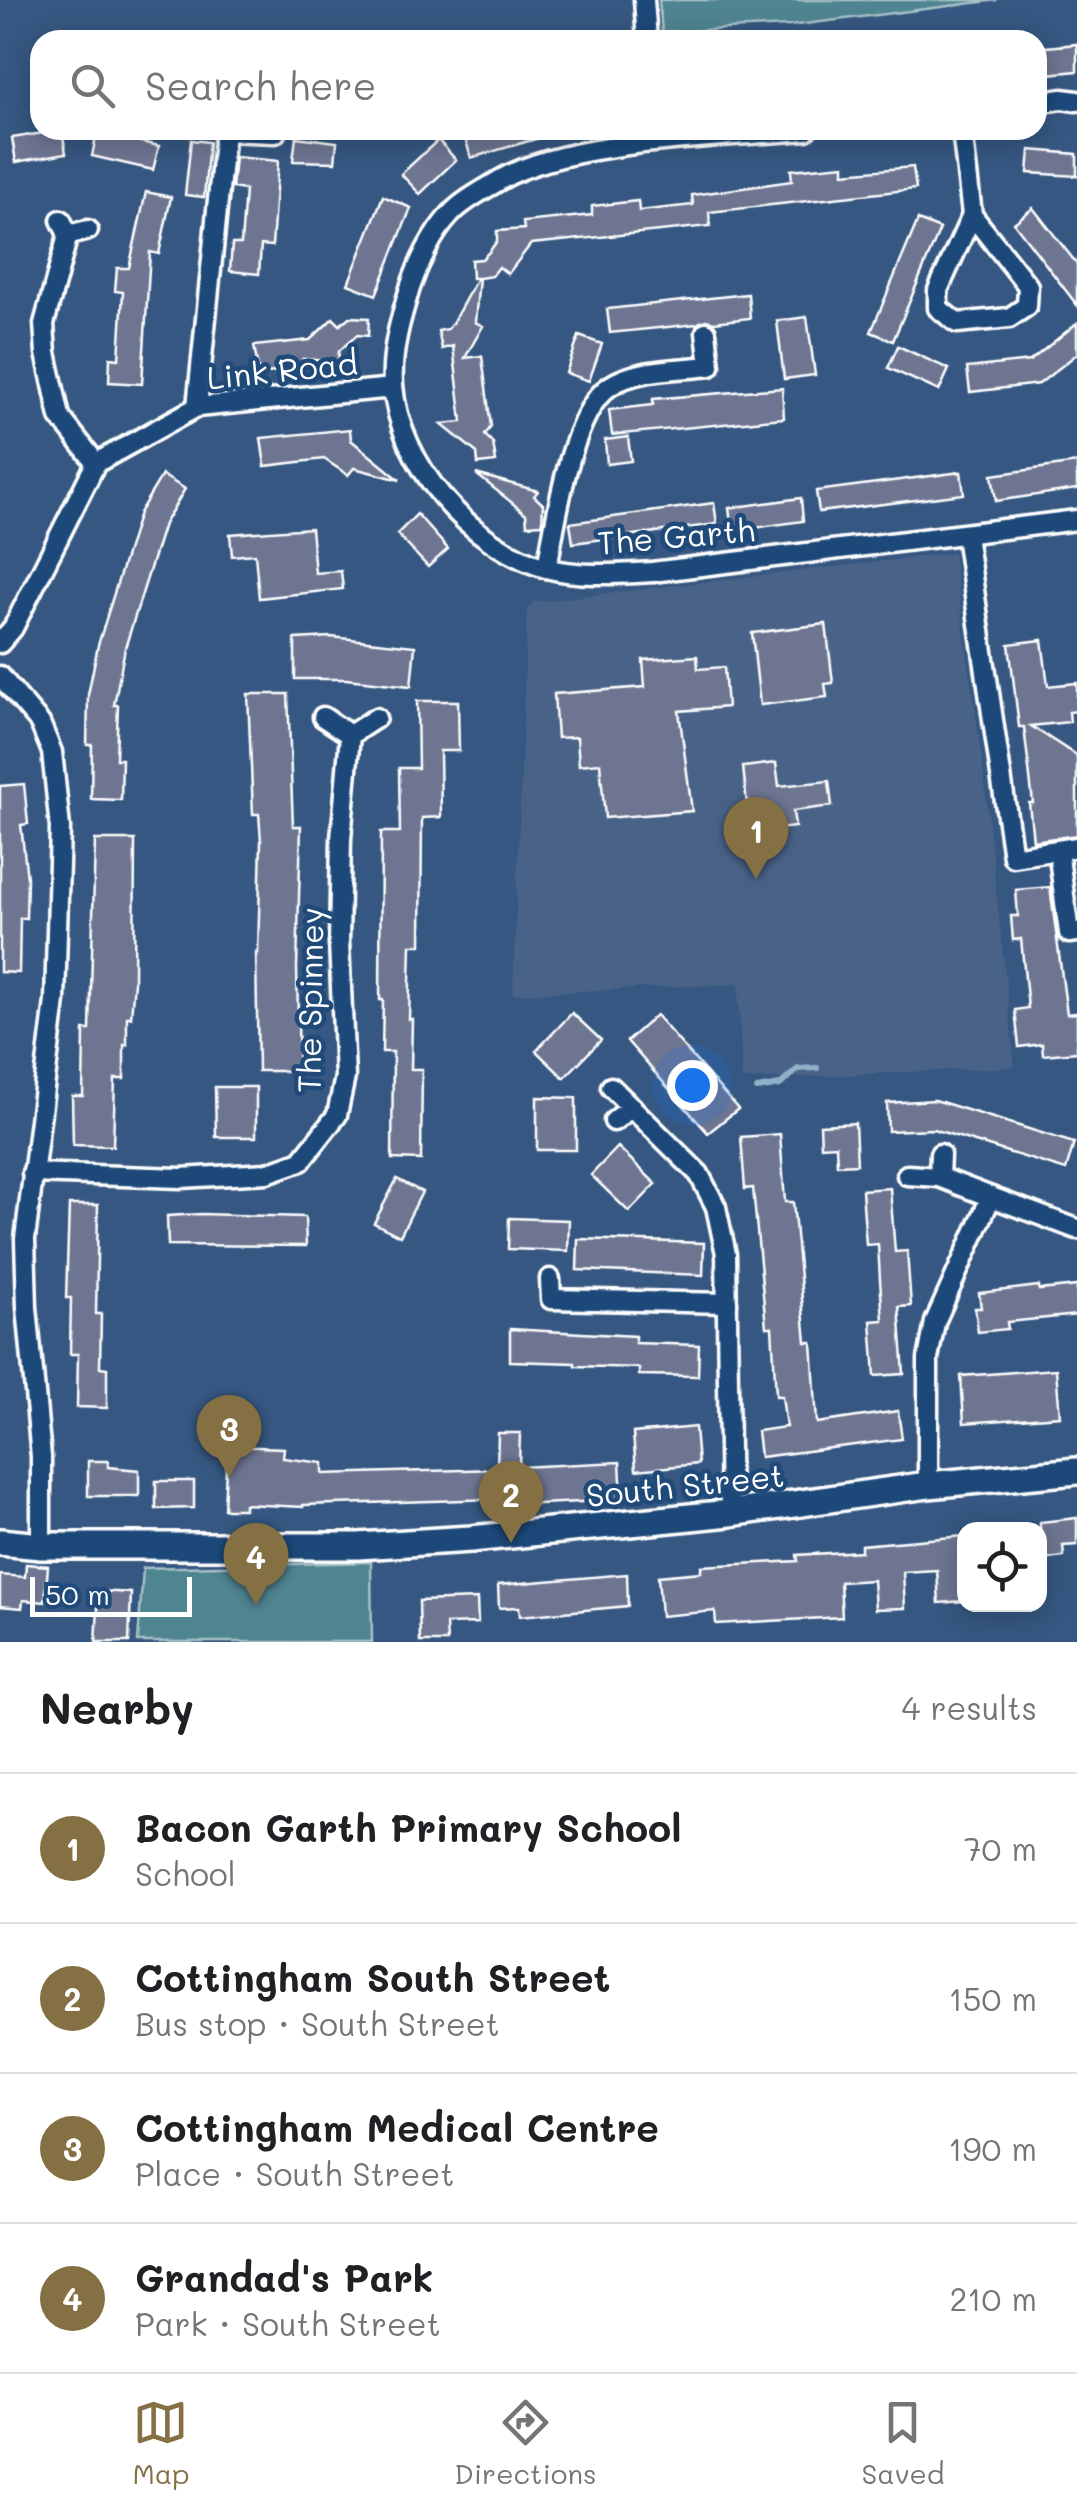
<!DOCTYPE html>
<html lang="en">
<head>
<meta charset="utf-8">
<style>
	:root { --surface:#fff; --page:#f2f2f2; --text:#202124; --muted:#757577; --line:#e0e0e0; --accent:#847042 }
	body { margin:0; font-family:Mali,sans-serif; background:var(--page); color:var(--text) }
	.controls { position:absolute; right:30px; bottom:30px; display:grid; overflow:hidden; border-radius:20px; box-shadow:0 5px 25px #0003 }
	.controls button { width:90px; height:90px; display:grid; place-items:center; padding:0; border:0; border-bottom:2px solid var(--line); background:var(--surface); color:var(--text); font:50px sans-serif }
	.scale { position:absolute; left:30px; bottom:25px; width:162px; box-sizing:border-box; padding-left:10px; border:5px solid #fff; border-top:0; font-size:28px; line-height:35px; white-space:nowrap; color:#fff; -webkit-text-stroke:8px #1f4a7a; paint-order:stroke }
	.you { position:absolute; left:692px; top:1085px; width:35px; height:35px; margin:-25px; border:8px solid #fff; border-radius:50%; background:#1a73e8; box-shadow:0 0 0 15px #1a73e833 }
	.badge { display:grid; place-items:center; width:65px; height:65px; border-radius:50%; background:var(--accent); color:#fff; font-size:32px; font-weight:700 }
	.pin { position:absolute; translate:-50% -82px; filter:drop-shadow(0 2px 5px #0008) }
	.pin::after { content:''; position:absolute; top:52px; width:35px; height:30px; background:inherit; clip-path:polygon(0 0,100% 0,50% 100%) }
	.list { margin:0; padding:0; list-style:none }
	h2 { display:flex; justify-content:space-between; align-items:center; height:130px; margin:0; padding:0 40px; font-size:42px }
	h2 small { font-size:32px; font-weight:400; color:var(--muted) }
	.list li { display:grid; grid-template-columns:65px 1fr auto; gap:30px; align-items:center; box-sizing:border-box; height:150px; padding:0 40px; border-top:2px solid var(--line) }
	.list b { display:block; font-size:38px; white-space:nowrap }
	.list p { margin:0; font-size:32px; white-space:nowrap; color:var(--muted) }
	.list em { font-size:32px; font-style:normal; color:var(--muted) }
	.icon { flex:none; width:55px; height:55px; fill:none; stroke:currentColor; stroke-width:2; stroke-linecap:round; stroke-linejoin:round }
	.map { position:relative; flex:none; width:1077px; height:1642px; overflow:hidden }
	.search { position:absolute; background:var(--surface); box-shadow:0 5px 25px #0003; left:30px; right:30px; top:30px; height:110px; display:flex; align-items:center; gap:25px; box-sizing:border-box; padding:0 35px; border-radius:30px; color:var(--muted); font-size:38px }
	.sheet { height:730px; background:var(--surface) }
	nav { display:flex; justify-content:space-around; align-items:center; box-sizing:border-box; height:140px; border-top:2px solid var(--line); background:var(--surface); font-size:28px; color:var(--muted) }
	nav a { display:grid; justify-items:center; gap:5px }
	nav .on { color:var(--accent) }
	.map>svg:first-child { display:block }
</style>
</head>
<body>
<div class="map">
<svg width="1077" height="1642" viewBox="0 0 1077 1642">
	<rect width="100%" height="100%" fill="#365781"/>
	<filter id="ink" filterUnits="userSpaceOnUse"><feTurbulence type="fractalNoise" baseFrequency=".01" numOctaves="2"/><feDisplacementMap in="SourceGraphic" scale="20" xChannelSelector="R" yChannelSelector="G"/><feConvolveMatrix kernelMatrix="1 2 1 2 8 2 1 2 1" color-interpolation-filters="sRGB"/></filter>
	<g filter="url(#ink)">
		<polygon fill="#4a6388" points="953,553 982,759 1015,1067 742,1080 738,984 513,994 527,610 533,602"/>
		<g fill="#4f8491" stroke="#a7c2c8" stroke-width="2.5">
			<polygon points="659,0 997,0 789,26 662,32"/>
			<polygon points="371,1562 372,1642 138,1642 143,1568"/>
		</g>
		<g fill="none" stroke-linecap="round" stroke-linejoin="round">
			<polyline stroke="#91b1c8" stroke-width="6" points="757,1089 780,1085 798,1069 817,1068"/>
		</g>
		<g fill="#6d7491" stroke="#fff" stroke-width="2.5">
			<polygon points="1077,44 1077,71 1037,75 1037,48"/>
			<polygon points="62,130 66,153 16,162 12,138"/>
			<polygon points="463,130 548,130 549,135 471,158"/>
			<polygon points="97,132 159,146 153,170 92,156"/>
			<polygon points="296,137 337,142 335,162 293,161"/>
			<polygon points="191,140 209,142 204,197 185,195"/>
			<polygon points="438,140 456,160 420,194 401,174"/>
			<polygon points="1030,150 1077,154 1077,176 1028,173"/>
			<polygon points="235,157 278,161 272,246 261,245 259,274 230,271 232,244 241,244 245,190 232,188"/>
			<polygon points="844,165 844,173 913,167 916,189 709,212 710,226 531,244 508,274 499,267 492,276 479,278 475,322 483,326 465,358 482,356 491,427 485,435 493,443 496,462 478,464 477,453 441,424 462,422 453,346 442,349 438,331 448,329 454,320 477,278 472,278 471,260 482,259 489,252 497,241 497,231 524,229 523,222 592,215 592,206 638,201 639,211 693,205 692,195 792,181 791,170"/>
			<polygon points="146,192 171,197 159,254 150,252 142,384 109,382 110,358 119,359 123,292 115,291 117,268 129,268"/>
			<polygon points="383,196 411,208 376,295 348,284"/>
			<polygon points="1033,208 1077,264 1077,305 1014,223"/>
			<polygon points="918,220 940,229 893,341 871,332"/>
			<polygon points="748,294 750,318 714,322 706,320 697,324 610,333 607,309"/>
			<polygon points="349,317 369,318 368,336 357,335 349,342 339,351 338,362 303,359 304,368 259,374 254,346 310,340 333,318 340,325"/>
			<polygon points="807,317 815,375 784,379 777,321"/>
			<polygon points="1077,323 1077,354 1039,384 970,392 967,368 1030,361"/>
			<polygon points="579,336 602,344 589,381 566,373"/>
			<polygon points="898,346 949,369 939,391 888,368"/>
			<polygon points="782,388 784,418 612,435 609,410 653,405 653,399"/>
			<polygon points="350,429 351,440 400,480 354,468 348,475 324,459 265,466 261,438"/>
			<polygon points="628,437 631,461 607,464 605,440"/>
			<polygon points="1077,463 1077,489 996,501 992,475"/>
			<polygon points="961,472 964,494 819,512 816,491"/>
			<polygon points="476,474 538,491 534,496 543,504 542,524 527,525 526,514"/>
			<polygon points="162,475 185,489 164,524 125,648 114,705 118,705 116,759 122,759 121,800 91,799 92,745 87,745 88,695 98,645 139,513"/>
			<polygon points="801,498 803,521 732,531 729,508"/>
			<polygon points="714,503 717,524 573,543 570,523"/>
			<polygon points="417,514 448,549 428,567 397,534"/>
			<polygon points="311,528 315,573 341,571 343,589 259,598 255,554 232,556 230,534"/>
			<polygon points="826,624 833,683 825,684 827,697 760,705 752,633"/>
			<polygon points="331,637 415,646 411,686 346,679 295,679 295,639"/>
			<polygon points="1042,640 1048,686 1077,683 1077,711 1069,712 1070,722 1031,726 1077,756 1077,835 1033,841 1029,803 1033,803 1024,727 1019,727 1009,644"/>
			<polygon points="697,656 698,669 724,667 727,707 679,711 692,811 605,818 600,763 579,765 577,737 557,738 554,694 645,687 643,660"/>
			<polygon points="248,694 288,694 293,826 301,826 297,968 299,1071 258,1071 256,953 258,953 261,841 259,814 253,814"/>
			<polygon points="417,701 458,701 459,751 440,751 441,817 422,818 421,945 411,945 409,1019 412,1019 411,1069 422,1069 421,1160 392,1159 393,1052 382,1052 383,1000 380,1000 381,832 400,832 399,768 418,768"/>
			<polygon points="776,763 779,786 829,781 832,806 793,811 795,827 750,832 743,767"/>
			<polygon points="24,784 28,824 21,825 27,878 26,918 20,918 19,973 0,972 0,786"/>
			<polygon points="95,840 135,840 134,982 131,1017 127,1017 127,1045 124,1045 124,1079 115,1079 113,1146 73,1145 72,1096 83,1096 84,1030 90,1030"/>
			<polygon points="1050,887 1067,1014 1077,1013 1077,1052 1043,1055 1042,1044 1019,1047 1015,1010 1028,1008 1021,939 1013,940 1011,916 1018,916 1016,890"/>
			<polygon points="572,1013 601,1040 564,1078 536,1051"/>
			<polygon points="656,1015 738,1109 708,1133 627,1041"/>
			<polygon points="215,1087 256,1087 256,1137 216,1137"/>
			<polygon points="537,1097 576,1098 576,1150 537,1150"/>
			<polygon points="935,1100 1074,1143 1066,1170 933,1129 888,1131 887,1103"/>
			<polygon points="855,1123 857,1164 837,1165 836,1145 821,1146 820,1125"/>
			<polygon points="780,1134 785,1202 793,1202 806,1342 812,1342 817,1423 898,1411 902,1439 760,1457 757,1431 786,1427 782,1396 776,1396 772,1327 766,1327 753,1188 745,1189 741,1137"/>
			<polygon points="618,1147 656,1184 629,1212 591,1175"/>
			<polygon points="397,1179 422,1192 400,1236 374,1223"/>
			<polygon points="890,1188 895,1252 907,1251 911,1306 899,1307 904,1374 875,1376 871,1321 883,1320 880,1280 878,1244 866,1245 862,1190"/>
			<polygon points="69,1205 98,1205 96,1314 101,1314 100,1367 107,1368 107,1408 77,1407 78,1354 70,1354 71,1298 66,1298"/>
			<polygon points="201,1214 305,1217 306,1246 168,1245 167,1216"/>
			<polygon points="509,1218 569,1220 568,1251 508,1249"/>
			<polygon points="578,1239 704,1243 703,1275 577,1270"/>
			<polygon points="1039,1286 1039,1290 1077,1286 1077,1315 1007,1322 1008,1329 978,1332 975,1308 981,1308 979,1293"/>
			<polygon points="510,1329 635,1336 635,1343 699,1345 698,1376 639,1375 639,1368 575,1366 575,1363 510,1361"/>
			<polygon points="1056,1369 1060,1416 964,1423 961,1376"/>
			<polygon points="695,1427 698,1464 636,1470 633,1433"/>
			<polygon points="498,1433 520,1433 519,1467 620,1462 622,1500 518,1505 517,1513 496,1513 496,1499 303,1505 303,1507 244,1504 244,1509 224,1509 227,1446 284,1448 283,1458 323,1463 323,1474 497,1469"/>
			<polygon points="88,1461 108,1461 108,1467 139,1470 139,1496 88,1496"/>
			<polygon points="156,1481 194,1481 194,1508 156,1509"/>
			<polygon points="1077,1518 1077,1545 1063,1546 1064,1557 1040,1560 1040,1522"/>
			<polygon points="964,1536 964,1601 939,1603 937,1570 903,1572 905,1608 875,1609 873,1580 840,1582 842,1617 716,1624 715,1611 661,1616 658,1576 701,1572 701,1566 798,1561 797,1555 861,1551 861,1545"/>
			<polygon points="26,1564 48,1566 45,1602 23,1600 22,1608 0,1606 0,1575 25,1577"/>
			<polygon points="627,1574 628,1606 520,1616 519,1607 499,1608 498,1585"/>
			<polygon points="99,1591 131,1593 129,1642 96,1642"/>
			<polygon points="477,1599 478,1623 446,1624 447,1642 420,1642 419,1601"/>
		</g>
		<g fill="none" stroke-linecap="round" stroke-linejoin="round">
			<defs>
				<g id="minor">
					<polyline points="644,0 647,40"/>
					<polyline points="1037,103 1062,99 1077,101"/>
					<path d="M 806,130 C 726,137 565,140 500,180 C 484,190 462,201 450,215 C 432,234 418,264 410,288 C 400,320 391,351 393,385 C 399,464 470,546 546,568 C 580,577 617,574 652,572 L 1077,520"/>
					<polyline points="962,130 972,215 938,290 938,308 957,323 1009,318 1027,306 1028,286 972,215"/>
					<polyline points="61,220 68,235 88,230"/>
					<polyline points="68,235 44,324 46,353 60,417 96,463"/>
					<polyline points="197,407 225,131 275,133"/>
					<polyline points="966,535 1013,857 1077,847"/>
					<path d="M 547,568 C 555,524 571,411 610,386 C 637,368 679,370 710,366 L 706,332"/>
					<polyline points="0,643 13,628 96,463 197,407 393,388"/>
					<polyline points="0,676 40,723 52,752 60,828 55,1001 25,1239 27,1307 41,1457 41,1546"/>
					<polyline points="323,717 350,735 376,718"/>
					<polyline points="1058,850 1069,933 1077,932"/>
					<polyline points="611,1087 699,1174 716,1207 726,1254 730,1513"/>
					<polyline points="614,1121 632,1107"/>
					<polyline points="32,1173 181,1178 267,1173 301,1161 337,1115 345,1077 339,942 341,839 350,735"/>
					<polyline points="907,1175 939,1177 991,1197"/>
					<polyline points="939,1177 940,1154"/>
					<polyline points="550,1279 551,1299 727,1303"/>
					<polyline points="928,1485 928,1359 935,1322 991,1197 1077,1229"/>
				</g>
				<polyline id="secondary" points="0,1542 41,1546 358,1546 471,1539 730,1513 928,1485 1077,1471"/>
			</defs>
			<use href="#minor" stroke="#fff" stroke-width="25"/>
			<use href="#secondary" stroke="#fff" stroke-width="32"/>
			<use href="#minor" stroke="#1f4a7a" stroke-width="18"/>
			<use href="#secondary" stroke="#1f4a7a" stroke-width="25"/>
		</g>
	</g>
	<g text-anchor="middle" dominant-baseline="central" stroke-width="9" stroke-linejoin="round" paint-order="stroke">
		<g font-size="32" fill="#fff" stroke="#1f4a7a">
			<text transform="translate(282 369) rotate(-6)">Link Road</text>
			<text transform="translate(676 535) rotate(-5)">The Garth</text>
			<text transform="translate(309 1000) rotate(-89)">The Spinney</text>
			<text transform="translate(685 1484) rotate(-6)">South Street</text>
		</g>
	</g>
</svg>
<div class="controls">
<button><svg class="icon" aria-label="locate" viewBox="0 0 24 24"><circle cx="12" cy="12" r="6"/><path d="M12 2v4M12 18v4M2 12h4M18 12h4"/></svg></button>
</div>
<div class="scale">50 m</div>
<div class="you"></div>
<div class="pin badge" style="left:756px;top:879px">1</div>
<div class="pin badge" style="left:511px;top:1543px">2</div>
<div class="pin badge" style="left:229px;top:1477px">3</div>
<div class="pin badge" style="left:256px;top:1605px">4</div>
<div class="search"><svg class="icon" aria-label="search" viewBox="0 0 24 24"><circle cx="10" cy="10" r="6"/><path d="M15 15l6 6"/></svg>Search here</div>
</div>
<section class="sheet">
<h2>Nearby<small>4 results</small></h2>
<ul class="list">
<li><span class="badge">1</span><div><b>Bacon Garth Primary School</b><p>School</p></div><em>70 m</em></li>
<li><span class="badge">2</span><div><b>Cottingham South Street</b><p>Bus stop · South Street</p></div><em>150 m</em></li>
<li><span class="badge">3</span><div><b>Cottingham Medical Centre</b><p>Place · South Street</p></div><em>190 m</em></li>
<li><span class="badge">4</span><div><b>Grandad's Park</b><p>Park · South Street</p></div><em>210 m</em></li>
</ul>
</section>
<nav>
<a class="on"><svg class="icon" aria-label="map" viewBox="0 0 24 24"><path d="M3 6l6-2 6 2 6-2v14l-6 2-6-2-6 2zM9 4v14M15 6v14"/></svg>Map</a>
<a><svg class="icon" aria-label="directions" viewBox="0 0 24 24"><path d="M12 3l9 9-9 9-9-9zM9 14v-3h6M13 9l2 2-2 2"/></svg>Directions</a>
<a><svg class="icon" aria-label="saved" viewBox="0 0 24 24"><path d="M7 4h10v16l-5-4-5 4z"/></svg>Saved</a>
</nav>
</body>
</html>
